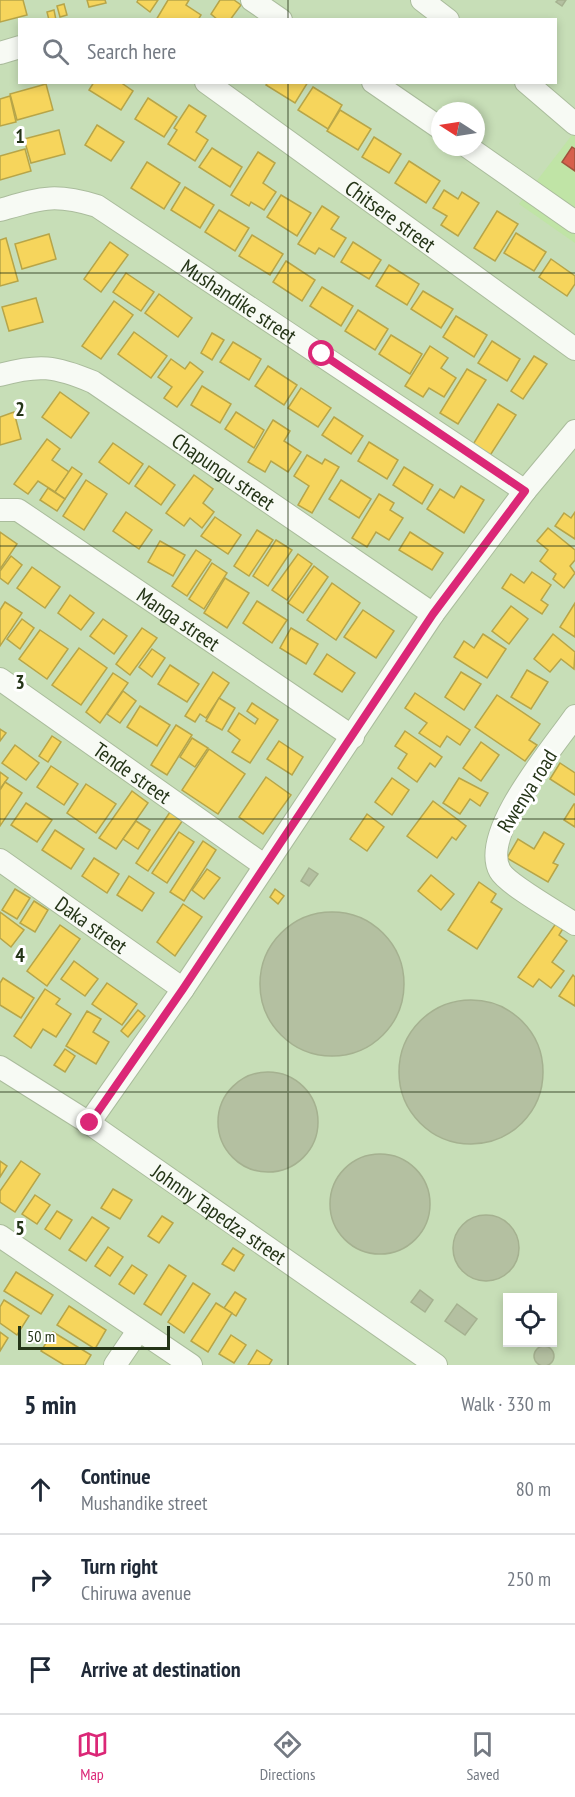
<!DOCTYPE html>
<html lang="en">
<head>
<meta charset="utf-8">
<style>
	:root { --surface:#fff; --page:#f6f6f7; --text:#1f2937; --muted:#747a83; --line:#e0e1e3; --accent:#db2777 }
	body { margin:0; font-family:"PT Sans Narrow",sans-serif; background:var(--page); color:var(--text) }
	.controls { position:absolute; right:18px; bottom:18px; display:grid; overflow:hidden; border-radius:0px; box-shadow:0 3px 9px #0003 }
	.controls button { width:54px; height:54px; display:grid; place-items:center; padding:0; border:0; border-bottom:2px solid var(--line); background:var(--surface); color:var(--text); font:30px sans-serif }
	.compass { position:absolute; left:431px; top:102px; width:54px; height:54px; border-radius:50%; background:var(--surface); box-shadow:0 3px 9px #0003; rotate:282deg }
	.scale { position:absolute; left:18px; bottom:15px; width:152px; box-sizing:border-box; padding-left:6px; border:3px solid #253518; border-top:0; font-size:16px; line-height:21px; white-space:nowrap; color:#253518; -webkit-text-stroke:4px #fff; paint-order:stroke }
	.stop { position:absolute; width:18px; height:18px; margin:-14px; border:4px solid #db2777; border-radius:50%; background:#fff }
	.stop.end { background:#db2777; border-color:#fff; box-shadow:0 2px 6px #0008 }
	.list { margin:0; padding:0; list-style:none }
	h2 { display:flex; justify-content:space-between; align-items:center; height:78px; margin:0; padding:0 24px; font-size:26px }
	h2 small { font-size:20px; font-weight:400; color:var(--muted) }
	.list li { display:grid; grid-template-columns:39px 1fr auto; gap:18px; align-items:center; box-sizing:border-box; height:90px; padding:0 24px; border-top:2px solid var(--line) }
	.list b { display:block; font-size:22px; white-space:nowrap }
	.list p { margin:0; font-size:20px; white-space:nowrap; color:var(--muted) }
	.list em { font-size:20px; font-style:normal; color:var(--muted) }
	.icon { flex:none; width:33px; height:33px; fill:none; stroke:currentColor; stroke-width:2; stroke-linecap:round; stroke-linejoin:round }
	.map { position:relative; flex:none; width:575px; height:1365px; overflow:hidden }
	.search { position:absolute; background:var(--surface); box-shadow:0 3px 9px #0003; left:18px; right:18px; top:18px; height:66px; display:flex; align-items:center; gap:15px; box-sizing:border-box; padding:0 21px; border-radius:0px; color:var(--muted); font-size:22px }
	.sheet { height:348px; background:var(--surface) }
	nav { display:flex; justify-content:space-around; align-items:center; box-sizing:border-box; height:84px; border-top:2px solid var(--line); background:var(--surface); font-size:16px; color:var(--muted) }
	nav a { display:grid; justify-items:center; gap:3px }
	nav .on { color:var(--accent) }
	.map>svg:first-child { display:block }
</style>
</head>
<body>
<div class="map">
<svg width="575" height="1365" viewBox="0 0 575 1365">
	<rect width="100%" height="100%" fill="#c7deb7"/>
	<polygon fill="#c0e4a6" points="575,131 575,243 519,204"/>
	<g fill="#f6d55c" stroke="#b7a548" stroke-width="1.5">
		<polygon points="0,0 23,0 27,15 0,22"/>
		<polygon points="87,0 105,0 106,3 89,7"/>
		<polygon points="138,0 158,0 150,12 137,2"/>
		<polygon points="168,0 189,0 186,5 201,15 198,20 156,20"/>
		<polygon points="220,0 234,0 241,5 230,20 218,20 211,14"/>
		<polygon points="64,4 67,15 60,17 57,6"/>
		<polygon points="54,10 56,20 49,20 47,12"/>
		<polygon points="94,82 120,82 133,91 121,110 89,90"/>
		<polygon points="268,82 308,82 295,103 266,85"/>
		<polygon points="46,84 53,110 17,120 10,94"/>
		<polygon points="313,87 342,105 328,129 298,110"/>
		<polygon points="10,96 16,122 0,126 0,99"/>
		<polygon points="148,98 177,117 164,137 135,119"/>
		<polygon points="189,105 206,116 196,132 208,140 195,161 168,144 177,130 174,128"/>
		<polygon points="340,110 371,129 358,150 327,131"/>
		<polygon points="97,125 124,142 111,161 85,145"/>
		<polygon points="59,130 65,154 31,163 24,139"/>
		<polygon points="374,137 401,154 389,173 362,157"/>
		<polygon points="212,148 242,167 230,187 199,167"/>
		<polygon points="25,149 31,171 0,180 0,156"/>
		<polygon points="258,152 275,163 263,183 276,192 264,210 251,202 249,206 231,195"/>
		<polygon points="409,161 440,181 426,203 395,183"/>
		<polygon points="147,162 180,183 164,209 131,188"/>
		<polygon points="185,187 214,205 200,228 171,210"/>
		<polygon points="444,190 458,199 462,192 479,203 458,236 441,225 447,216 433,208"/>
		<polygon points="281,195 311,213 297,236 267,217"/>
		<polygon points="322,206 339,217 331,229 346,238 334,257 319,248 315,254 298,244"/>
		<polygon points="219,210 249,228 235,251 205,232"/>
		<polygon points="497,211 518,224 495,261 474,248"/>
		<polygon points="516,233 546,252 534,271 504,253"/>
		<polygon points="49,234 56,259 22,269 15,244"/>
		<polygon points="252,235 283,254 270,275 239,256"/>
		<polygon points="6,238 18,281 0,286 0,240"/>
		<polygon points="110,242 128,255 101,292 84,279"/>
		<polygon points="353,242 381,260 369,279 341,262"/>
		<polygon points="551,259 575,276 575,284 567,296 539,277"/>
		<polygon points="286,261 315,280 302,301 273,282"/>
		<polygon points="389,265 419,284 407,305 376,286"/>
		<polygon points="126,273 154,292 141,311 113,292"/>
		<polygon points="322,287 353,306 341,326 310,306"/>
		<polygon points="423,291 453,309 441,328 411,309"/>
		<polygon points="159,294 192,318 178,337 145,313"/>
		<polygon points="36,298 43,322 9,331 2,307"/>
		<polygon points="114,301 133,315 101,359 82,346"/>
		<polygon points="358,310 388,329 375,350 345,331"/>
		<polygon points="456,316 487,335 474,357 443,337"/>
		<polygon points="134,332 167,356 151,378 118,354"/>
		<polygon points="212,333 224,340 212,360 201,353"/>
		<polygon points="391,335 422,354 410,374 379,354"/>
		<polygon points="492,341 520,359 507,381 478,363"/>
		<polygon points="233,342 261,359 249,380 220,362"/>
		<polygon points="430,346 448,358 441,368 456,378 444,397 429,388 423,397 405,386"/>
		<polygon points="534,356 547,364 523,399 511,391"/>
		<polygon points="171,359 185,369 190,362 203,372 177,407 164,398 172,387 158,377"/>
		<polygon points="268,366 297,385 284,405 255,386"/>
		<polygon points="467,369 486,380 458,424 440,413"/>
		<polygon points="202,386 231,404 220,423 191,405"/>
		<polygon points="301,388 331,408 318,427 288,408"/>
		<polygon points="60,392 89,413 71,438 42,417"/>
		<polygon points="498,404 516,415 489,457 472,446"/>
		<polygon points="14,412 21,439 0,445 0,417"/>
		<polygon points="236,412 264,430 254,448 225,429"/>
		<polygon points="334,417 363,436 351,454 322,435"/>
		<polygon points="273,420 290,431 284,441 301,452 288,472 271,461 265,472 248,462"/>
		<polygon points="47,439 60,449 52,460 69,472 55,492 38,481 28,494 14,484"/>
		<polygon points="369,442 398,460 387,479 358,461"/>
		<polygon points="113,443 143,464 129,484 99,462"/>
		<polygon points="307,455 322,464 325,459 339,467 312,513 298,505 309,486 294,476"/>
		<polygon points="149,466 175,485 161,505 135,486"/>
		<polygon points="72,467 82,474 65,499 55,492"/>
		<polygon points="404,467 433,485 422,504 393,485"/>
		<polygon points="194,475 213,489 203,503 214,512 202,528 190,518 184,526 166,513"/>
		<polygon points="86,480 107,494 84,530 63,516"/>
		<polygon points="341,480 371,499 359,518 329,499"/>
		<polygon points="461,486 484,500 464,533 427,509 440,489 454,498"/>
		<polygon points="48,488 65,499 57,511 40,500"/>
		<polygon points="379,494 394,503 390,510 403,518 389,540 376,532 367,547 352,538"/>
		<polygon points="126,512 152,530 139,549 113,531"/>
		<polygon points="575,512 575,539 555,526 564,513 571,518"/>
		<polygon points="215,517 241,535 228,554 201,536"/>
		<polygon points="548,528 575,550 575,560 570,566 575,573 564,588 553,579 556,574 540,561 548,550 537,541"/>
		<polygon points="257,530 273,540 249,576 234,566"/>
		<polygon points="0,532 17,544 0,569"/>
		<polygon points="410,532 443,553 432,570 399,550"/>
		<polygon points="276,540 292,550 268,586 253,576"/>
		<polygon points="160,541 185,555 173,576 148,562"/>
		<polygon points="196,550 211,560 187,596 172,586"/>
		<polygon points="298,554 312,564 287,600 272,590"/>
		<polygon points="11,556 22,565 8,584 0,578 0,571"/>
		<polygon points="212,563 227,573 204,609 189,599"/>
		<polygon points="314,566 328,577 303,613 288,603"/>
		<polygon points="32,567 60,587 45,608 17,588"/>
		<polygon points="532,572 551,585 541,600 548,605 542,614 502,588 511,574 524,583"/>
		<polygon points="225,578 249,593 227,628 204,613"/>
		<polygon points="332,583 360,603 336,640 307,620"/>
		<polygon points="70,595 94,613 81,630 58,613"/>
		<polygon points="257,601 287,620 272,643 243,623"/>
		<polygon points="5,602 22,613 0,646 0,610"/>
		<polygon points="575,603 575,637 560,627"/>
		<polygon points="511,606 528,619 509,644 492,631"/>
		<polygon points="363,610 394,631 376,658 344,637"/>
		<polygon points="22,619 34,628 20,649 7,639"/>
		<polygon points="103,619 127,636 114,654 90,636"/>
		<polygon points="142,628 157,638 130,675 116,664"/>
		<polygon points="291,628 318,644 306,664 280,648"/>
		<polygon points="40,630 68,649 47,679 19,659"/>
		<polygon points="483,634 506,649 487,678 454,657 464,641 474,648"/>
		<polygon points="553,634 575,652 574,669 561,659 550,672 534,659"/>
		<polygon points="79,648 107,668 81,705 52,685"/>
		<polygon points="152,649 165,658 152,677 139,667"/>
		<polygon points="327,654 355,673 342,692 314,674"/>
		<polygon points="170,665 199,684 187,702 158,684"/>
		<polygon points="527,670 548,682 531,709 511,697"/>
		<polygon points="213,672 229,683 206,718 200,714 195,722 185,716"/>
		<polygon points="461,672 481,684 464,710 445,697"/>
		<polygon points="113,673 128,683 100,723 86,712"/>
		<polygon points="123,691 136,701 120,723 107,714"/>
		<polygon points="415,693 470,730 460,745 447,736 440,747 419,733 427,723 405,708"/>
		<polygon points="497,695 540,724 529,740 537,745 525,761 475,727"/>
		<polygon points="219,698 235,708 222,730 206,721"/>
		<polygon points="252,703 278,720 250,763 232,752 240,740 228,731 239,713 255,724 258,719 247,711"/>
		<polygon points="140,706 170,725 157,746 127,727"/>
		<polygon points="176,725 192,735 167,775 151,765"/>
		<polygon points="0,729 6,733 0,741"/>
		<polygon points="405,731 442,757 435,767 430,763 417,782 398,768 407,754 395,746"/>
		<polygon points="52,736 61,742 48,762 39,756"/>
		<polygon points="192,738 208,748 195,767 180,757"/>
		<polygon points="279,741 303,757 292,775 267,759"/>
		<polygon points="481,742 499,755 481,781 463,768"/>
		<polygon points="15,745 39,763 26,780 2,763"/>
		<polygon points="209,749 245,774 218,814 182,790"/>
		<polygon points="560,763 575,773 575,795 550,779"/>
		<polygon points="51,766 78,784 64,805 37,787"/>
		<polygon points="0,772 8,778 0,789"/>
		<polygon points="266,777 291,795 263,834 239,817"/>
		<polygon points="392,778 409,790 392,815 375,802"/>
		<polygon points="459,778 488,793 480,806 470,799 460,814 443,803"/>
		<polygon points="5,782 22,793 0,826 0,790"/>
		<polygon points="86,784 116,804 96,833 67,813"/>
		<polygon points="132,791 148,803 116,849 99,838"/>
		<polygon points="433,801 466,826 456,840 452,837 437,858 407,836"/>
		<polygon points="26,803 52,820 37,842 11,825"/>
		<polygon points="574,804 575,804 575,827 564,820"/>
		<polygon points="170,812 183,820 148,871 136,863"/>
		<polygon points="367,814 384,827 367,851 350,839"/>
		<polygon points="136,821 150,830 138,849 123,839"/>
		<polygon points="55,830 84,849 71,869 42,850"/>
		<polygon points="179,832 194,842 167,883 152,873"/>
		<polygon points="544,832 564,844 553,863 558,865 548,882 507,858 518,839 534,849"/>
		<polygon points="203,841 216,850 184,901 170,892"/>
		<polygon points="94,858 119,874 107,893 82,876"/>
		<polygon points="207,869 220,878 204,899 192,890"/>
		<polygon points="431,875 454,894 441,910 418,891"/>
		<polygon points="129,876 154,893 142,911 117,895"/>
		<polygon points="479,882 496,894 491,902 502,909 477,949 448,930"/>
		<polygon points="15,889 30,898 17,919 2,910"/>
		<polygon points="275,889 284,896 278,904 270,897"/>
		<polygon points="34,901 48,910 35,932 20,923"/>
		<polygon points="183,904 202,917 175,956 157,942"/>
		<polygon points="0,912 24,930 11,947 0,938"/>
		<polygon points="557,922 564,927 559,935 567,941 552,962 564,971 551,988 539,979 533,987 518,977"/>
		<polygon points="60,925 80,939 47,986 27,971"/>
		<polygon points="74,961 98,979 85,996 61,979"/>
		<polygon points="573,975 575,977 575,1006 559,996"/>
		<polygon points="3,978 34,998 21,1018 0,1005 0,983"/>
		<polygon points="107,983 137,1004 122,1025 92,1004"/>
		<polygon points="45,989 60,999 56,1004 71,1014 56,1037 43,1029 31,1048 14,1036"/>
		<polygon points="138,1010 145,1016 128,1037 121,1031"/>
		<polygon points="87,1011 101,1019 93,1032 109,1042 96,1064 66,1046"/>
		<polygon points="65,1049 75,1056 65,1072 54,1065"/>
		<polygon points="0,1161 7,1166 0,1177"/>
		<polygon points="21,1161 40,1174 15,1212 0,1202 0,1191"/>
		<polygon points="113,1189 132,1200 120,1219 101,1208"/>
		<polygon points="35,1195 50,1205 37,1224 22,1214"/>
		<polygon points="57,1211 72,1220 60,1239 45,1229"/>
		<polygon points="162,1216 173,1223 159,1243 148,1236"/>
		<polygon points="92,1217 109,1228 86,1261 69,1250"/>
		<polygon points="108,1247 123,1257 110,1276 95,1266"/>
		<polygon points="233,1248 244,1255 234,1271 222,1264"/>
		<polygon points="132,1265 147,1275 134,1294 119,1284"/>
		<polygon points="169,1265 186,1276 161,1315 144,1304"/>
		<polygon points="16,1272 53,1295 41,1314 4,1291"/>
		<polygon points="193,1283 210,1294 184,1333 168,1322"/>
		<polygon points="235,1292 246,1299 236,1316 224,1308"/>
		<polygon points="4,1300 29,1316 17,1335 0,1323 0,1307"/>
		<polygon points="216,1303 232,1313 208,1352 191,1341"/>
		<polygon points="69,1306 106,1330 95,1349 57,1325"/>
		<polygon points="0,1332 8,1338 0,1351"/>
		<polygon points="53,1332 91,1355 85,1365 64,1365 41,1351"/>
		<polygon points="231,1335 246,1345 234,1363 219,1354"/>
		<polygon points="257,1350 272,1360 269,1365 248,1365"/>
	</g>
	<polygon fill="#d6604d" stroke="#a1533d" stroke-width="1.5" points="572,147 575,149 575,171 562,162"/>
	<g fill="#b4c0a1" stroke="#a5b190" stroke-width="1.5">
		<polygon points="558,0 566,0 562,6 556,2"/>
		<polygon points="309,868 318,874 309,886 301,881"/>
		<circle cx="332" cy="984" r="72"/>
		<circle cx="471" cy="1072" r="72"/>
		<circle cx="268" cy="1122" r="50"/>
		<circle cx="380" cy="1204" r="50"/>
		<circle cx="486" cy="1248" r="33"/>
		<polygon points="420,1290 433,1300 425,1312 411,1302"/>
		<polygon points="457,1304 477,1319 465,1335 445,1321"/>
		<circle cx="544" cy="1356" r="10"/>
	</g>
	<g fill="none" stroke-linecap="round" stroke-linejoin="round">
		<defs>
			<g id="minor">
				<polyline points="252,0 281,20"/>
				<polyline points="422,0 448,20"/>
				<polyline points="0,53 20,47"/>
				<path id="s1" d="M 206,82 L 575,349"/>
				<polyline points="373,82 440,128"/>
				<polyline points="526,82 575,124"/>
				<polyline points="468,147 575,222"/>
				<path id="s2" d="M 0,210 C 42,198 54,193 97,206 L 525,491"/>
				<path id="s3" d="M 0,375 C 39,364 55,366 93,382 L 433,614"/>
				<path id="s4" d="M 0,510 L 18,510 L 353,737"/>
				<path id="s5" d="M 0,679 L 265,866"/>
				<path d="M 575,716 C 553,748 479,834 500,871 C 507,884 560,914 575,924"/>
				<path id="s6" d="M 0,860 L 183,989"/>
				<path id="s7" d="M 0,1067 L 89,1123 L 436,1365"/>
				<polyline points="89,1123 183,989 433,614 525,491 575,431"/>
				<polyline points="0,1236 191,1365"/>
				<polyline points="115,1365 138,1331"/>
			</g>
		</defs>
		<use href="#minor" stroke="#aabc9c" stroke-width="24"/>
		<use href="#minor" stroke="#f7faf4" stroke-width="22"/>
	</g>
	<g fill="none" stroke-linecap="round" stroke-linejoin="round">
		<polyline stroke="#db2777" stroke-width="8" points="90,1123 183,989 433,614 525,491 322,354"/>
	</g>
	<path fill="none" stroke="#253518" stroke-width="1.5" stroke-opacity="0.55" d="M 288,0 L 288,20M 288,82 L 288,1365M 0,273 L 575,273M 0,546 L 575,546M 0,819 L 575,819M 0,1092 L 575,1092"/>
	<g text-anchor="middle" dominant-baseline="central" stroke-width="6" stroke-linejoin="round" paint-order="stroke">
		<g font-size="21" fill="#253518" stroke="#fff">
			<text stroke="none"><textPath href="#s1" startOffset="228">Chitsere street</textPath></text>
			<text stroke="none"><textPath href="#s2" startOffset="270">Mushandike street</textPath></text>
			<text stroke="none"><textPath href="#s3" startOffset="254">Chapungu street</textPath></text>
			<text stroke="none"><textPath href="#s4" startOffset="212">Manga street</textPath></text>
			<text stroke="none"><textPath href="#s5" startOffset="162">Tende street</textPath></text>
			<text transform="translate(527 791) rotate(-58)">Rwenya road</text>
			<text stroke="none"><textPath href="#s6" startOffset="112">Daka street</textPath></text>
			<text stroke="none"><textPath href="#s7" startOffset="264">Johnny Tapedza street</textPath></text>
		</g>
	</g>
	<g font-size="20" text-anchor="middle" font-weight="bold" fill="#253518" stroke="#fff" stroke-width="6" stroke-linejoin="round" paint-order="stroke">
		<text x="20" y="143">1</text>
		<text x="20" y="416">2</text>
		<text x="20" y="689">3</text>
		<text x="20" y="962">4</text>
		<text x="20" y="1235">5</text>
	</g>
</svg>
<div class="controls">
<button><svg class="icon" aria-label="locate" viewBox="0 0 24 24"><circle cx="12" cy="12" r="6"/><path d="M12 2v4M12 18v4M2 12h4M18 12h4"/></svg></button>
</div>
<svg class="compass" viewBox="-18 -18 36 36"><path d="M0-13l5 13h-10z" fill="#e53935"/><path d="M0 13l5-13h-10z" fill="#747a83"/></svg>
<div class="scale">50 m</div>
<div class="stop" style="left:322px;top:354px"></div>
<div class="stop end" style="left:90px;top:1123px"></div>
<div class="search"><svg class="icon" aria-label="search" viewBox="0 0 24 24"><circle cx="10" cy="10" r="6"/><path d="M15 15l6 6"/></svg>Search here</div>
</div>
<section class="sheet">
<h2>5 min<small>Walk · 330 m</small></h2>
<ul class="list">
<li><svg class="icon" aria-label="ahead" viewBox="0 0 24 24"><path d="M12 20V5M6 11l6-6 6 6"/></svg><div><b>Continue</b><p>Mushandike street</p></div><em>80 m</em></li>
<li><svg class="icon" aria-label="right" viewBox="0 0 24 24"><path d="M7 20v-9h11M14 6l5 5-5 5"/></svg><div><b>Turn right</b><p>Chiruwa avenue</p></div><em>250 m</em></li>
<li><svg class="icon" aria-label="arrive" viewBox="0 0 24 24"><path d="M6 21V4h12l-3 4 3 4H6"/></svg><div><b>Arrive at destination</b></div></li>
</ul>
</section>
<nav>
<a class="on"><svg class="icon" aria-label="map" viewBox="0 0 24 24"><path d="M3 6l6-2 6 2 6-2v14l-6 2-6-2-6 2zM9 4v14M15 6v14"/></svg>Map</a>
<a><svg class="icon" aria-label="directions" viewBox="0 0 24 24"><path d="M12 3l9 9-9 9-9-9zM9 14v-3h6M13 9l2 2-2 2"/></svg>Directions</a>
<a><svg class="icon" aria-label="saved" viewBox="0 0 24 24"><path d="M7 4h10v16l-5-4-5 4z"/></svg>Saved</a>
</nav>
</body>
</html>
